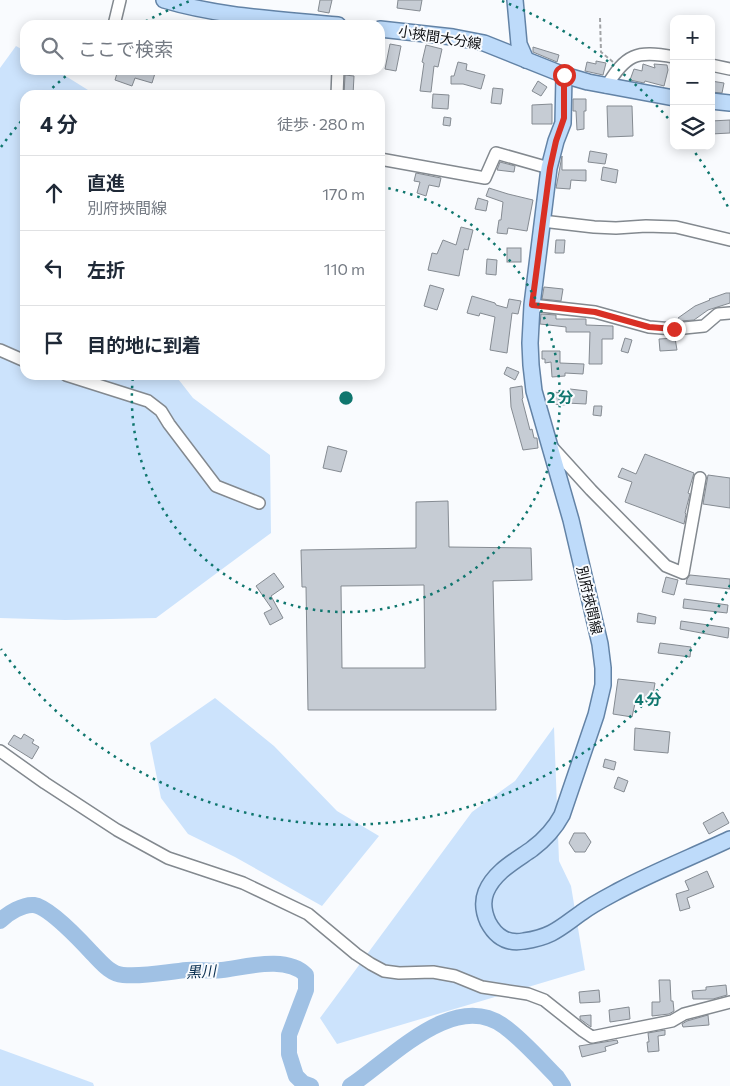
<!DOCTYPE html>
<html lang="ja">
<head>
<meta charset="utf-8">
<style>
	:root { --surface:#fff; --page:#f2f2f3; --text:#1f2937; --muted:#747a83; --line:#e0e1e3 }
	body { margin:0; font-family:Commissioner,"Noto Sans JP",sans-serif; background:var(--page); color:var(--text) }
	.controls { position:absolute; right:15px; top:15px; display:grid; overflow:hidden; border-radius:10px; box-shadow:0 2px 12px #0003 }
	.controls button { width:45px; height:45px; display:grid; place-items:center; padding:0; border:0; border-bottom:1px solid var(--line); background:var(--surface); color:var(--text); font:25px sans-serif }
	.stop { position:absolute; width:15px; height:15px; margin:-11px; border:4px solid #d93025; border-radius:50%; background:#fff }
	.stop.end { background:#d93025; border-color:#fff; box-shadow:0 1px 5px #0008 }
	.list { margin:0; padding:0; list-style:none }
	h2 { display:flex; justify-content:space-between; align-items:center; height:65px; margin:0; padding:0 20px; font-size:21px }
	h2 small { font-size:16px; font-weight:400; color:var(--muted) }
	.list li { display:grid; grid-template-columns:32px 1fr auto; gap:15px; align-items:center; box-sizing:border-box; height:75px; padding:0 20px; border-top:1px solid var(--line) }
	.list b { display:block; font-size:19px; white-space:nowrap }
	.list p { margin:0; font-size:16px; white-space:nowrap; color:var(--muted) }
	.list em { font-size:16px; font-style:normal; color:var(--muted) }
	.icon { flex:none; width:28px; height:28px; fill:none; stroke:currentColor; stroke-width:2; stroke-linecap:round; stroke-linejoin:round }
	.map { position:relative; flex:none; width:730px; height:1086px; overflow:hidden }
	.search { position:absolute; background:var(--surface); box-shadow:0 2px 12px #0003; left:20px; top:20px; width:365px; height:55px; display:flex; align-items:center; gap:12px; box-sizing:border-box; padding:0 18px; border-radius:15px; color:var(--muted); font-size:19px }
	.panel { position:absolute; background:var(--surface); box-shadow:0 2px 12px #0003; left:20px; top:90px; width:365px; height:290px; border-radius:15px }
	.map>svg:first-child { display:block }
</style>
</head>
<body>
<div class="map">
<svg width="730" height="1086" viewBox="0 0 730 1086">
	<rect width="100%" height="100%" fill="#f9fbfe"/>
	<g fill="#cce3fc">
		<polygon points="16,46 25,51 25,70 56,70 96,95 25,95 25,375 175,375 193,398 270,455 271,533 156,618 65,620 0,618 0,68"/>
		<polygon points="215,698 274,746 337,811 379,836 322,906 235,857 188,834 161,798 150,743"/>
		<polygon points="554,727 559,861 571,886 585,970 337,1044 320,1018 472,812 515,781"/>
		<polygon points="0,1049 93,1083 94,1086 0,1086"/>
	</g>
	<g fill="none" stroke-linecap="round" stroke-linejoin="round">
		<g stroke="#a0c1e4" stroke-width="16">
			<path d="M 0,921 C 8,913 23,904 34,905 C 49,907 81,941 92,953 C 101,962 110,974 123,975 C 144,977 166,972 187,970 C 199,969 210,972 222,970 C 246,967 287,955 306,975 L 306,990 L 289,1035 L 289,1054 L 296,1076 L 303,1083 L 311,1086"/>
			<path d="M 350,1086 C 390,1060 455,988 505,1027 C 524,1041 541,1061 557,1077 L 563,1086"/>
		</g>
	</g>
	<g fill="#c6ccd4" stroke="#858b92" fill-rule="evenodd">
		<polygon points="320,0 332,0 329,13 318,11"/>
		<polygon points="398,0 422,0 420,11 397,8"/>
		<polygon points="390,44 401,46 396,71 385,69"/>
		<polygon points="426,45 442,49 438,67 434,66 431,92 420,91 424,63 422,62"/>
		<polygon points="533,47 559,55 557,62 533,52"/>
		<polygon points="596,61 606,63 603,75 585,71 587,62 596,64"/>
		<polygon points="458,62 467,64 466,70 485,75 481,89 463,84 451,84 451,76 454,76"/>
		<polygon points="643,64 655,68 654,64 667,65 668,70 664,86 645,81 644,83 630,80 634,69 642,71"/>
		<polygon points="118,70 156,70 152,83 135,78 132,86 115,80"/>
		<polygon points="345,75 354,76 353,95 344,95"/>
		<polygon points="538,81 547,87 541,96 532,91"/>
		<polygon points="711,81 724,83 722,93 711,92"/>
		<polygon points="493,88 503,89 501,104 491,103"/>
		<polygon points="433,94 449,95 448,109 432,108"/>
		<polygon points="573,99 586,99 586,111 584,111 584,129 577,130 576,111 573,111"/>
		<polygon points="552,104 552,124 532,124 532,105"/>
		<polygon points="607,106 632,106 633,136 608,137"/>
		<polygon points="444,117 451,118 450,126 443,125"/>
		<polygon points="730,120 730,133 711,134 711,121"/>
		<polygon points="590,151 607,154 605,164 588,162"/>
		<polygon points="562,156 562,170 586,170 586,181 571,180 570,189 556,188"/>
		<polygon points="500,162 515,166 514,172 497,170"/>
		<polygon points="603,167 618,170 616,183 601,180"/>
		<polygon points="416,173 441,178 439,187 429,185 426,196 417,193 420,182 414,181"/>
		<polygon points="489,188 508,194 533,200 527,231 508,228 507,234 497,233 499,220 501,220 503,202 486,196"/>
		<polygon points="478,198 488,201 486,211 475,209"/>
		<polygon points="461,227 473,230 468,250 464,249 459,276 428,270 432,253 437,254 443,240 456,245"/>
		<polygon points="556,240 565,240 564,253 555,253"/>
		<rect x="507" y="248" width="14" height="14"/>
		<polygon points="487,259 497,260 496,275 486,274"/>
		<polygon points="430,285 444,289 437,310 424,306"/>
		<polygon points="544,287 563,289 561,301 542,299"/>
		<polygon points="726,293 730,293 730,303 708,310 694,320 680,321 678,318 695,306 710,300 709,299"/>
		<polygon points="472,296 495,303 496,305 507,308 509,299 521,301 518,314 512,313 507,353 490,350 495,317 480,313 479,316 467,313"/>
		<polygon points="541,314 556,315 556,319 586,319 586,325 613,326 613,339 602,339 602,364 589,364 590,332 566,332 566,327 540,324"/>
		<polygon points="625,338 632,340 628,353 621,351"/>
		<polygon points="675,338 677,350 660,351 659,339"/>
		<polygon points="542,351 560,351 560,363 584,364 583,374 565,373 565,376 552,377 551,362 545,363 545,359 542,359"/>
		<polygon points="507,367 519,372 515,380 504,374"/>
		<polygon points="522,386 523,398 522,399 530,430 532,429 534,438 537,438 538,448 523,450 511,407 510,388"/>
		<polygon points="570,389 587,391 586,404 566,403 566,405 550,404 550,392 569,393"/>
		<polygon points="594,406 602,406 601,416 593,415"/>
		<polygon points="328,446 347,451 341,472 323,468"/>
		<polygon points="645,454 694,473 688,493 690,494 685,513 686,514 684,524 625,502 632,482 618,477 622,468 636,474"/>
		<polygon points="708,475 730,478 730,508 703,504"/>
		<path d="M 448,501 L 449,547 L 531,548 L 532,580 L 493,581 L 496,710 L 308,710 L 306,587 L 302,587 L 301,550 L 416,548 L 416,502 ZM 424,585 L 425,668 L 342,668 L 341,586 Z"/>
		<polygon points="274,573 284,587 271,596 283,618 270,625 264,613 272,609 256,586"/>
		<polygon points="690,575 730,579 730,589 686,584 687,579"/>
		<polygon points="666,577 678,580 674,595 662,592"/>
		<polygon points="684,599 728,605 727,613 683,608"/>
		<polygon points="638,613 656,617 655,624 637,622"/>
		<polygon points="681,621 729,628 728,638 680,629"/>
		<polygon points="660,643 691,647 690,657 658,653"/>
		<polygon points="618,679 655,683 652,701 636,699 632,717 613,714"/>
		<polygon points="635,728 670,732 668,753 634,750"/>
		<polygon points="24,734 34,740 32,743 39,747 32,759 8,744 14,735 21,739"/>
		<polygon points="605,759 616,762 614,770 603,767"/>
		<polygon points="618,777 628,781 624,792 614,788"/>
		<polygon points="723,812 729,823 709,834 703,823"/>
		<polygon points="574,833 585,833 591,842 585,852 575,852 569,843"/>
		<polygon points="707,871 714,887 687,898 690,908 680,911 676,894 689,890 685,881"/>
		<polygon points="659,980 670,980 671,1001 673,1001 674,1011 669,1014 652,1016 652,1002 660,1002"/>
		<polygon points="726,985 727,995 713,999 693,999 692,991 706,990 706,987"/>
		<polygon points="599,990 600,1002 580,1003 579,992"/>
		<polygon points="629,1007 630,1019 610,1022 609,1010"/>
		<polygon points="591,1015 591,1027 580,1019 580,1016"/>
		<polygon points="708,1015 709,1025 683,1027 682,1024 687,1021"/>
		<polygon points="665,1030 665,1035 658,1036 659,1051 648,1052 647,1042 649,1042 648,1033"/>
		<polygon points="617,1040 618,1043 605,1047 606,1051 582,1057 579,1046"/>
	</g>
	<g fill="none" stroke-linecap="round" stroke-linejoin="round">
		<defs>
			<g id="minor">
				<polyline points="114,25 120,0"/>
				<polyline points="711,65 730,69"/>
				<path d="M 606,87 C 626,54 636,50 674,57"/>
				<polyline points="337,95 338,70"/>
				<polyline points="380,159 485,178 496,153 549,168"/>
				<polyline points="542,221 594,227 616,228 646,226 676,227 730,240"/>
				<polyline points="532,305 595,312 649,327 674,329 704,326 718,314 730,313"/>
				<polyline points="0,350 25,361"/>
				<polyline points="66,375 148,401 161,411 169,424 216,486 259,503"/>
				<polyline points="551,446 591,490 666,566 683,573 700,478"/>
				<polyline points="0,751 45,783 117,830 168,858 243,883 308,914 356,954 371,964 384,971 399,973 433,972 455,976 482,987 528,994 544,1000 583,1031 592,1037 672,1021 684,1014 730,1002"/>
			</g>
			<g id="major">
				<path d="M 164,0 C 221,17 279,19 338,25"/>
				<polyline points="515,0 519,44 526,60"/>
				<polyline points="380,29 453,37 484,43 564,75 588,82 674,98"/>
				<path d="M 564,75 L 563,123 L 556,141 L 549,168 L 532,305 L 530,343 L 531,365 L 534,391 L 571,520 L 600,644 L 603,668 L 603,685 L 596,715 L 562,815 C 555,828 544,840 532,849 C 515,861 494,872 486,892 C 482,902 484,913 488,922 C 496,937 507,944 524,941 C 552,937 560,928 581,913 C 593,904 607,897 620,890 C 656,871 694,856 730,839"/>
				<polyline points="711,101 730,103"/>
			</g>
		</defs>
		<use href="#minor" stroke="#83898f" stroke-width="14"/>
		<use href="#major" stroke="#6383a6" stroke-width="18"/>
		<polyline stroke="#a1a3a6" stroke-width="2" stroke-dasharray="4 2.5" stroke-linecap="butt" points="600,18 601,52 613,62"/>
		<use href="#minor" stroke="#fff" stroke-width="11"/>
		<use href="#major" stroke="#bedbfa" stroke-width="15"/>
	</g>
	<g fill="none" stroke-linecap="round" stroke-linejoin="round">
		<polyline stroke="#d93025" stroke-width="6" points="564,75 564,118 556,141 550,168 532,305 595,312 649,327 674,329"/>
	</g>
	<g fill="none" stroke="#0f766e" stroke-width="2.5" stroke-dasharray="2.5 5">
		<path d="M381 187A214 214 0 1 1 133 376"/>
		<path d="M730 585A427 427 0 0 1 1 649M1 147A427 427 0 0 1 24 118M47 93A427 427 0 0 1 72 71M139 25A427 427 0 0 1 190 1M502 1A427 427 0 0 1 673 124M691 147A427 427 0 0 1 730 211"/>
	</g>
	<g text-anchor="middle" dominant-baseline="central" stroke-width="4" stroke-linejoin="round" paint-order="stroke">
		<g font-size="14" fill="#0b0d10" stroke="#f9fbfe">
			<text transform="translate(440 37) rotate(9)">小挾間大分線</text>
			<text transform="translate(590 600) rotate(77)">別府挾間線</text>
		</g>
		<g font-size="15" font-style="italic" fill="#0a2f50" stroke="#f9fbfe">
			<text transform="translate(201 971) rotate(-3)">黒川</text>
		</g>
	</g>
	<circle cx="346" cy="398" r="8" fill="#0f766e" stroke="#f9fbfe" stroke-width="2.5"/>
	<g font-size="15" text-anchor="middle" font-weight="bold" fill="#0f766e" stroke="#f9fbfe" stroke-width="4" stroke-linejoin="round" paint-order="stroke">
		<text x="560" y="403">2 分</text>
		<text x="648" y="705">4 分</text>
	</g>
</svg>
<div class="controls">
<button>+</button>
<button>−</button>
<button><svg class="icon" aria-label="layers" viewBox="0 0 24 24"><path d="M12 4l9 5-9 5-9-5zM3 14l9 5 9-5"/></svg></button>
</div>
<div class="stop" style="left:564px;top:75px"></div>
<div class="stop end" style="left:674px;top:329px"></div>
<div class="search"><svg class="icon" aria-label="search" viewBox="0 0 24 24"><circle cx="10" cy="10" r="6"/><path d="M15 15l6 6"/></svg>ここで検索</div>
<section class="panel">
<h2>4 分<small>徒歩 · 280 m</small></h2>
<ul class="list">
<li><svg class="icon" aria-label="ahead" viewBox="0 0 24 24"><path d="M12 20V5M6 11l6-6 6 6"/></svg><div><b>直進</b><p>別府挾間線</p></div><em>170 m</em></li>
<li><svg class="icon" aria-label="left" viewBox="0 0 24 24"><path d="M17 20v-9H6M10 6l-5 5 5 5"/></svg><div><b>左折</b></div><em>110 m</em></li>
<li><svg class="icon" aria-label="arrive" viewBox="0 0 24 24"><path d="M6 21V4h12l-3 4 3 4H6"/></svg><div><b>目的地に到着</b></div></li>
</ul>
</section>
</div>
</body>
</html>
